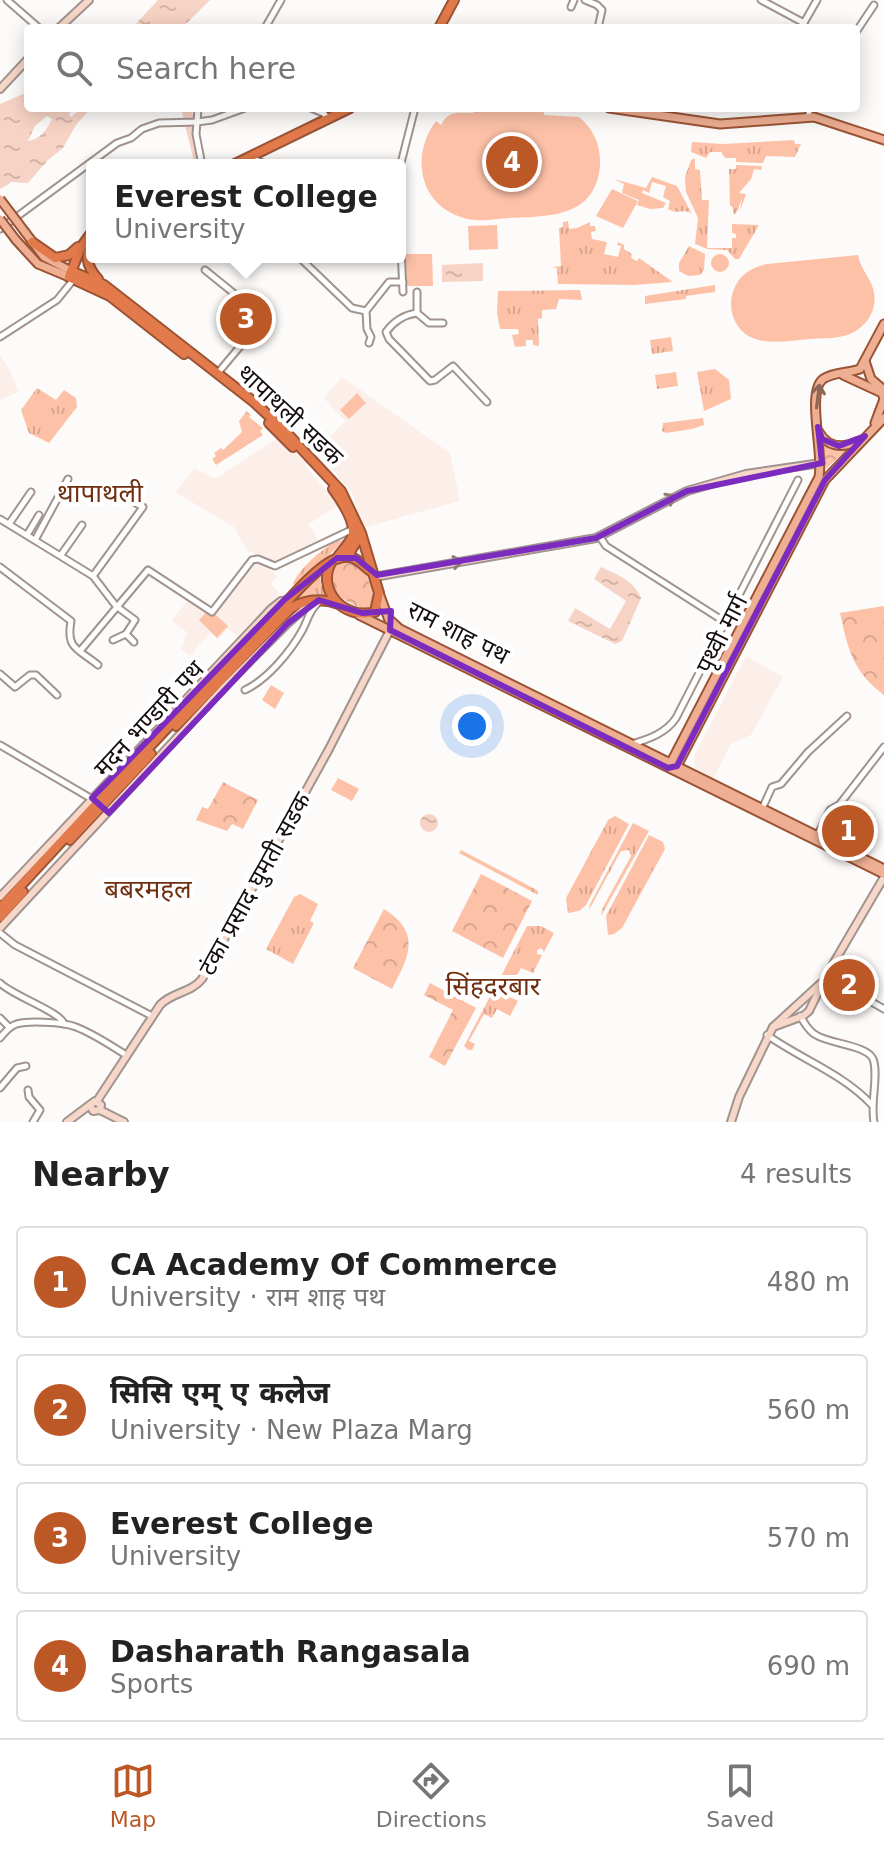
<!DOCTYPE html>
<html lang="en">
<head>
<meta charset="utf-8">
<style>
	:root { --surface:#fff; --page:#f6f6f6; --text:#222; --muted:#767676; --line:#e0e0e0; --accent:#bc5726 }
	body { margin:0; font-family:"DejaVu Sans","Noto Sans Devanagari",sans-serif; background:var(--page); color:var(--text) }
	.you { position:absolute; left:472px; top:726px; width:28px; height:28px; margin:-20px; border:6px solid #fff; border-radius:50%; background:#1a73e8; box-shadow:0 0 0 12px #1a73e833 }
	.badge { display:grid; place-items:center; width:52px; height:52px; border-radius:50%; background:var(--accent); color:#fff; font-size:26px; font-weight:700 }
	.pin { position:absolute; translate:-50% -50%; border:4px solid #fff; box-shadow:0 2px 8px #0006 }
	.popup { position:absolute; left:86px; top:159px; width:320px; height:104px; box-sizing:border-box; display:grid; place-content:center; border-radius:8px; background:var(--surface); filter:drop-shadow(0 2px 6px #0005); font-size:26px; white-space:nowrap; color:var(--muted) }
	.popup b { font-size:30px; color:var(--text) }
	.popup::after { content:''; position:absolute; left:50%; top:100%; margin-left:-16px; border:16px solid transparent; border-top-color:var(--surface) }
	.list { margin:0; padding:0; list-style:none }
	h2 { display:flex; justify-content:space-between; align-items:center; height:104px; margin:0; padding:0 32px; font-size:34px }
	h2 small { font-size:26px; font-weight:400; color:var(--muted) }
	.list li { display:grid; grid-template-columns:52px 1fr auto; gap:24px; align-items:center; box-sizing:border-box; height:112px; margin:0 16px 16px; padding:0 16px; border:2px solid var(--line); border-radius:8px }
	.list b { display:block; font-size:30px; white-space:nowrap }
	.list p { margin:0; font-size:26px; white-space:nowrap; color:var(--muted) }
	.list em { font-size:26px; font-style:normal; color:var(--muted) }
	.icon { flex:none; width:44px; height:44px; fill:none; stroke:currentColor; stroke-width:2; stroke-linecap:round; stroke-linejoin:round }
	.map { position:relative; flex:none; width:884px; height:1122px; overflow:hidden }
	.search { position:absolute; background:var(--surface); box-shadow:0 4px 20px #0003; left:24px; right:24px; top:24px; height:88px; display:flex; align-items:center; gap:20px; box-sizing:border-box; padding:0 28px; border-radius:8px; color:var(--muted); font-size:30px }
	.sheet { height:616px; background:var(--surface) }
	nav { display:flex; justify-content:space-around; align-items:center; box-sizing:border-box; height:112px; border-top:2px solid var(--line); background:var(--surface); font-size:22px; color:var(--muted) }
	nav a { display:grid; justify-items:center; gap:4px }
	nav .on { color:var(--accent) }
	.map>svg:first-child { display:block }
</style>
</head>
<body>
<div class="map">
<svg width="884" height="1122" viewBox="0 0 884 1122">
	<defs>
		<pattern id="grass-tufts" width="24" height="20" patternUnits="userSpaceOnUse" patternTransform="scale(2)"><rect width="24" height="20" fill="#fdc1a8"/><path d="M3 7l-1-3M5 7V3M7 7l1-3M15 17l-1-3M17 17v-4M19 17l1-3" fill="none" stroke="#d8a58f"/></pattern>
		<pattern id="park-crowns" width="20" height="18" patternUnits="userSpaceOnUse" patternTransform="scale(2)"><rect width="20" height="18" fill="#fdc1a8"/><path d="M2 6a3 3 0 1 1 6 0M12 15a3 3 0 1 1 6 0" fill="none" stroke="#d8a58f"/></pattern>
		<pattern id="water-ripples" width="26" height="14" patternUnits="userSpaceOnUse" patternTransform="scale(2)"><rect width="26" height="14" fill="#f7d3c5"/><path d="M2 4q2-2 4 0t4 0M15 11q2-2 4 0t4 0" fill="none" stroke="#d3b4a8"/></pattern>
	</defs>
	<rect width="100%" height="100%" fill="#fdfbf9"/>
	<g fill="#fcefe9">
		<polygon points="245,305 260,318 247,334 232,321"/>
		<polygon points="0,356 9,368 19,392 0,400"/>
		<polygon points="342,377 450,453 460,501 366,527 363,526 352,494 318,450 345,421 324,398"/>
		<polygon points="279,437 307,463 306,467 339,505 309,524 318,540 273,566 246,549 234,527 175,492 194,468 213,478 218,477"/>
		<polygon points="253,562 259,562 278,576 271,584 280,593 237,636 228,629 218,639 210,633 190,656 181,649 187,632 171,621 189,599 208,613"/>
		<polygon points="746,656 783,677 751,735 731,743 713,780 695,768 694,756"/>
	</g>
	<g fill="url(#grass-tufts)">
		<polygon points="794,140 795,144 801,144 795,157 766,156 763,163 736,162 736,158 725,158 721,152 710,152 706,158 691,152 692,142 723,144"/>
		<polygon points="695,158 695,169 700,170 702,200 709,200 707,248 732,248 732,238 736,238 736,234 732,233 732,224 759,225 739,259 735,259 727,250 707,249 695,244 698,218 686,192 685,177 691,160"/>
		<polygon points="736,165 762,166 761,170 754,169 751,179 739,193 746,194 740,211 742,198 738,210 734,215 732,206 730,206 729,169 736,169"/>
		<path d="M 652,177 L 677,186 L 692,214 C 684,208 677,215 668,209 L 670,201 L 663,197 L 666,186 L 652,182 L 649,193 L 643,190 L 642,193 L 666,203 L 663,208 L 650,209 L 637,205 L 639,200 L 622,193 L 624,184 L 614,179 L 646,188 Z"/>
		<polygon points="568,221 569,229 577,228 590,222 590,226 595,226 596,231 591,232 592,239 607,242 604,254 618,257 621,246 617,245 618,242 624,245 624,249 632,254 631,258 637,261 639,258 673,282 634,285 558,284 557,268 552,267 561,266 559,228 563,227 563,222"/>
		<polygon points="689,246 705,254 704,270 700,275 688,276 679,271 679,263"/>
		<circle cx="720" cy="263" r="9"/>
		<polygon points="715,285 715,292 686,296 686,299 645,304 645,296"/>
		<polygon points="580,290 582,300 559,299 556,309 542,310 542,318 538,319 539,346 533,345 533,340 526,340 526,346 515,347 512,335 519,334 518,329 500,329 497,313 498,291"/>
		<polygon points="671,337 673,351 652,354 650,340"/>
		<polygon points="715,369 729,380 731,399 704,411 697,372"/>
		<polygon points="676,372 678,386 657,389 655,375"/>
		<polygon points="37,388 56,400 64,390 76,398 77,407 49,443 29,433 21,410"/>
		<polygon points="247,411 251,415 249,417 263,428 260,431 263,435 216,465 212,459 216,456 214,453 221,448 223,450 242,432 239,421"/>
		<polygon points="703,418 704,425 692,429 666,433 662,431 663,423"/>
		<path d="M 346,538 L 302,583 L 295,586 L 293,583 C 301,567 317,554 332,543 L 332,540 L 338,539 L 340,541 Z"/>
		<polygon points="320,571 321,585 329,598 312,597 295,601"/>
		<polygon points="615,816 629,824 586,905 579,911 568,913 566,898 608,820"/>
		<polygon points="633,823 649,831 601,916 602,909 631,856 629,850 621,851 589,910 590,904"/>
		<polygon points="649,835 663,842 665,849 622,928 614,934 608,935 606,916"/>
		<polygon points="461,850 537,890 538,895 459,853"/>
		<polygon points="300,894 318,904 310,921 314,923 293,964 266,949 294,897"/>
		<polygon points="527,926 541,926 554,933 544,952 541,948 537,950 537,954 542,955 533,973 521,968 517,975 527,980 516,994 497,984"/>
		<polygon points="494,989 518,1001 510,1016 497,1009 492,1018 484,1014 469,1041 475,1044 472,1050 468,1050 464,1046"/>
	</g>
	<g fill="url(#park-crowns)">
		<polygon points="823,442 838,450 847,449 826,469"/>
		<path d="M 353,559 C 368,570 374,590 374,608 C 359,611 340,599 331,587 C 332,568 334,562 353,559 Z"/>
		<path d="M 884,606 L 884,695 C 853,672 848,650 840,613 Z"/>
		<polygon points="271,685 284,693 275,709 262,700"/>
		<polygon points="223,782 258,800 243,829 232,824 227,831 196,820 202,807 208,809"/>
		<polygon points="481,874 532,901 503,958 452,931"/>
		<path d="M 384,909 C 422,933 409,957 392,989 L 353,968 Z"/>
		<polygon points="430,983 476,1008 445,1066 429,1057 453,1010 424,995"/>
	</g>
	<g fill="#fdc1a8">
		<path d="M 474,108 L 543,108 L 544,115 L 579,117 C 594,129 601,146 600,166 C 595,218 549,216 510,218 C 494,219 476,223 461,217 C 418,203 411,154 436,121 L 441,125 C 448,110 459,113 473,113 Z"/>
		<polygon points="612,189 638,201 623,228 596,216"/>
		<polygon points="497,225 498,249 469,250 468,226"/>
		<polygon points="405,254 432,254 433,286 406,286"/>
		<path d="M 858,255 C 861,273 878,283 874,305 C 872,317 863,328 852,333 C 840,339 824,338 810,339 C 783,341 747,350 734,319 C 730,309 730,298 734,289 C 740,274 752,267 767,264 Z"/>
		<polygon points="357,393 366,403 349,419 340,410"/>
		<polygon points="209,609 228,626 217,638 199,620"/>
		<polygon points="338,778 359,789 352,801 331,790"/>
	</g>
	<g fill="url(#water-ripples)" fill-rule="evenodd">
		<polygon points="158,0 210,0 182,28 132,28"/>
		<path d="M 28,92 L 28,108 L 72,108 L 69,115 L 71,117 L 82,108 L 91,108 L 76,125 L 63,148 L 48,160 L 28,183 L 12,182 L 0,189 L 0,104 ZM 47,116 L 52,119 C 48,129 39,140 28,141 L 35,126 Z"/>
		<polygon points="483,263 483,281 442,282 442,265"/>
		<path d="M 601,567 C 616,574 635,581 641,598 L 622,641 L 615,644 L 568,621 L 575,608 L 610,629 L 626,601 L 594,579 Z"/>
		<circle cx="429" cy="823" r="9"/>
	</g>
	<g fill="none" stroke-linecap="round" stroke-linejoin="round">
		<polyline stroke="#f7d3c5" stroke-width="10" points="186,108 200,165"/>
		<defs>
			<g id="street">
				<polyline points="7,0 39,28"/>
				<polyline points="585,0 597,5 602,10 598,28"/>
				<polyline points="761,0 804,23"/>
				<polyline points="571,7 574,0"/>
				<polyline points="265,28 281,0"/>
				<polyline points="801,28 817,0"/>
				<polyline points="856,32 874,5"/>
				<polyline points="311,108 323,113 328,118"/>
				<polyline points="809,108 809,113"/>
				<polyline points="250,157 267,165"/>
				<polyline points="202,165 196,134 197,122 212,120 245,108"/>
				<polyline points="400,167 415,108"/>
				<polyline points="400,227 403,292"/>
				<polyline points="0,229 117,143 131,138 142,129 159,123 197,122 198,108"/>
				<polyline points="299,257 352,308 366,311 389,282 403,282"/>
				<polyline points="205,270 262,316 258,325 217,374"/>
				<path d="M 417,292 L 417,313 C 403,315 394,321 386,332 L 389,339 L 430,381 L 435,380 L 453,366 L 487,402"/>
				<polyline points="366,311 367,329 371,337 369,343"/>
				<polyline points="417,313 429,323 443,323"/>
				<polyline points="0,337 57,300 74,279"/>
				<polyline points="0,519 93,576 116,606 135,620 126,634 113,640"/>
				<polyline points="9,524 31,492"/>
				<polyline points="27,535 39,515"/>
				<polyline points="600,537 606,546 725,622"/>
				<polyline points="35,540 68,479"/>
				<polyline points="61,555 82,525"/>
				<path d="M 0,567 L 71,621 C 66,649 77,648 98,665"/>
				<polyline points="93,576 143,507 121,495"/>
				<polyline points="126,634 134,642"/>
				<polyline points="80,651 148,570 212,612 252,560 258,559 275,566 353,529"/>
				<polyline points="0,674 15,687 30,675 36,675 57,695"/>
				<path d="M 245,690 C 268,679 291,651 303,629 C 308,619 310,609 319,602"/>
				<path d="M 632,744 C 649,739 666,733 676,718 L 798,480"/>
				<polyline points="0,745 92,799"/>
				<polyline points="762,809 772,787 781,784 808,752 847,716"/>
				<polyline points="817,836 830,810 839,805 884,747"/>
				<polyline points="0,933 15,945 152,1016"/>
				<polyline points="826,976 884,1009"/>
				<path d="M 0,983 C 13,996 61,1012 64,1024"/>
				<path d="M 800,1016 C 805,1023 808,1031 816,1035 C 830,1044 867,1045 873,1059 C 879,1074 870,1104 874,1122"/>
				<polyline points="0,1018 9,1027"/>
				<path d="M 767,1035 C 801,1059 843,1074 871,1104"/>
				<path d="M 0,1038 C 4,1033 8,1028 14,1025 C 25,1020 64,1022 76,1027 C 94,1034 110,1045 126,1055"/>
				<polyline points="0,1088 17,1068 26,1066"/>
				<polyline points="28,1090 29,1097 40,1110 33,1122"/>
			</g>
			<g id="secondary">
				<polyline points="59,28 89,0"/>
				<polyline points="0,89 28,59"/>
				<polyline points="374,577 596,538 687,491 746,474 821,463"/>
				<polyline points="0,897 271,609 281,601 289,600"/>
				<polyline points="0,928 224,687 288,623 312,602"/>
				<polyline points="773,1027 803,1016 809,1011 826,976 884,877"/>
				<path d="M 97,1101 L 160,1005 C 172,992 191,993 202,979 L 329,749 L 390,630"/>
				<polyline points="91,1107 93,1111 100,1110 124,1122"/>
				<polyline points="67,1122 95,1101 101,1105 100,1110"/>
				<polyline points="731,1122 739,1097 773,1027 820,984"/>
			</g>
			<g id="primary">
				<polyline points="609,108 720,124 814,117 884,140"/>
				<polyline points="25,232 44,257 71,271"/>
				<polyline points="16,240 38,264 69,277"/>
				<polyline points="865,361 871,379 884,390"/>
				<polyline points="843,375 882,393 884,399 875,423"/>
				<path d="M 819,432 C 827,447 842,448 856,442"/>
				<polyline points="379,593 389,620"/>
				<polyline points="359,615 884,874"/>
				<polyline points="389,619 400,629 884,869"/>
				<path d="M 669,766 L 819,477 C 824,454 806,392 823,379 C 833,372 849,373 860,369 L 884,324"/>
				<polyline points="676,768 825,480 884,418"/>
			</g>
			<g id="highway">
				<polyline points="439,28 454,0"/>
				<polyline points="233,165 350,108"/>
				<polyline points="92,232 81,247 69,277 110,296 184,354"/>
				<path d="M 92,240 C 85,255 86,266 98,279"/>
				<polyline points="32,242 55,258 69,255 78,247"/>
				<path d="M 71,271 L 104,285 L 254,402 L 284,430 L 341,491 L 361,533 L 379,593 L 375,612 C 344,621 315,589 332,561"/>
				<polyline points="269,423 293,447"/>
				<path d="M 333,489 C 341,500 357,523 352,537 C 349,544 341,552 337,558"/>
				<polyline points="347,557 361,534"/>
				<path d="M 176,726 L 291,608 C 306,599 322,598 339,604"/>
				<polyline points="70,840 151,754"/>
				<path d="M 0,908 C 88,813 175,717 266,625 C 282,608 316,566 336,559 C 355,552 359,563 372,572"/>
				<polyline points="0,917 23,892"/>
			</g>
		</defs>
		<use href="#street" stroke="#a1948f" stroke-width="9"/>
		<use href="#secondary" stroke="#a1948f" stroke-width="10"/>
		<use href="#primary" stroke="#9a5435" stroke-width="11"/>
		<use href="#highway" stroke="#9a5435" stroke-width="12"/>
		<use href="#street" stroke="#fff" stroke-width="5"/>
		<use href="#secondary" stroke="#f7d7c9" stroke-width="6"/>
		<use href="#primary" stroke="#eeaf93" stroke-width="7"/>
		<use href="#highway" stroke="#e37a4b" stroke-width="8"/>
		<defs>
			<g id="primary-bridge">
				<polyline points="0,199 25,232"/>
				<polyline points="0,219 16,240"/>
			</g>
		</defs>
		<use href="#primary-bridge" stroke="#9a5435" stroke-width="11" stroke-linecap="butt"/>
		<use href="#primary-bridge" stroke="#eeaf93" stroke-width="7"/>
	</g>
	<defs><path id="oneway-shaft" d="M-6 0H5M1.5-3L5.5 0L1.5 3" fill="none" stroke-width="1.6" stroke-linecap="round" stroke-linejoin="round" transform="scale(2)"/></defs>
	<use stroke="#8b6757" href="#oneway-shaft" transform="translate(818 396) rotate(-83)"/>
	<g stroke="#907d74">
		<use href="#oneway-shaft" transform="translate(665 501) rotate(-27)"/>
		<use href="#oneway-shaft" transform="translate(451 563) rotate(-9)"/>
	</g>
	<path fill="none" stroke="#7b2cbf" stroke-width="6" stroke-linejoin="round" d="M 818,427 L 822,439 L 839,446 L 865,436 L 825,480 L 677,766 L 668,768 L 390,630 L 391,611 L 362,613 L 319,600 L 288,623 L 109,813 L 92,798 L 284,600 L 337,558 L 356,558 L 377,575 L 596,538 L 687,491 L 822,463 Z"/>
	<g text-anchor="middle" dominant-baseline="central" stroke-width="8" stroke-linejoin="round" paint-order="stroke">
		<g font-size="24" fill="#130e0d" stroke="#fff">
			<text transform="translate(290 415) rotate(43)">थापाथली सडक</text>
			<text transform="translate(458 633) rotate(27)">राम शाह पथ</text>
			<text transform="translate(722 634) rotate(-63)">पृथ्वी मार्ग</text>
			<text transform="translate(149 719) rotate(-47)">मदन भण्डारी पथ</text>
			<text transform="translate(255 884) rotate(-61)">टंका प्रसाद घुमती सडक</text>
		</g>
		<g font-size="26" fill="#6f2f10" stroke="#fff">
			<text x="100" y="493">थापाथली</text>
			<text x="148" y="889">बबरमहल</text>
			<text x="493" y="986">सिंहदरबार</text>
		</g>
	</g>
</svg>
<div class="you"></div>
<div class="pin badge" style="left:848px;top:831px">1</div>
<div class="pin badge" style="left:849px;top:985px">2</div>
<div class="pin badge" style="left:246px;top:319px">3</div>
<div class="popup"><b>Everest College</b>University</div>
<div class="pin badge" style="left:512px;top:162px">4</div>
<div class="search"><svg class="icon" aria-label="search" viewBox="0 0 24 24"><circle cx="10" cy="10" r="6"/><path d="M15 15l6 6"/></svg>Search here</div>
</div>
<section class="sheet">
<h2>Nearby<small>4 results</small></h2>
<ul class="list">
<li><span class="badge">1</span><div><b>CA Academy Of Commerce</b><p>University · राम शाह पथ</p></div><em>480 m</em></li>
<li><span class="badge">2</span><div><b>सिसि एम् ए कलेज</b><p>University · New Plaza Marg</p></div><em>560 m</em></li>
<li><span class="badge">3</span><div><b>Everest College</b><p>University</p></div><em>570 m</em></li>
<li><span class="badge">4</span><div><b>Dasharath Rangasala</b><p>Sports</p></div><em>690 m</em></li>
</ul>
</section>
<nav>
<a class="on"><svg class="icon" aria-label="map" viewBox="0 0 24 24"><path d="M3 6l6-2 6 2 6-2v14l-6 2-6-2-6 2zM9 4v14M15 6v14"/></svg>Map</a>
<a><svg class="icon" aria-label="directions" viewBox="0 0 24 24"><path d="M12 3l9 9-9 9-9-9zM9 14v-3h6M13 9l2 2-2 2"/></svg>Directions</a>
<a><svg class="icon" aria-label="saved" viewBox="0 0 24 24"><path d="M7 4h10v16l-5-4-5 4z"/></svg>Saved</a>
</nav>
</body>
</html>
